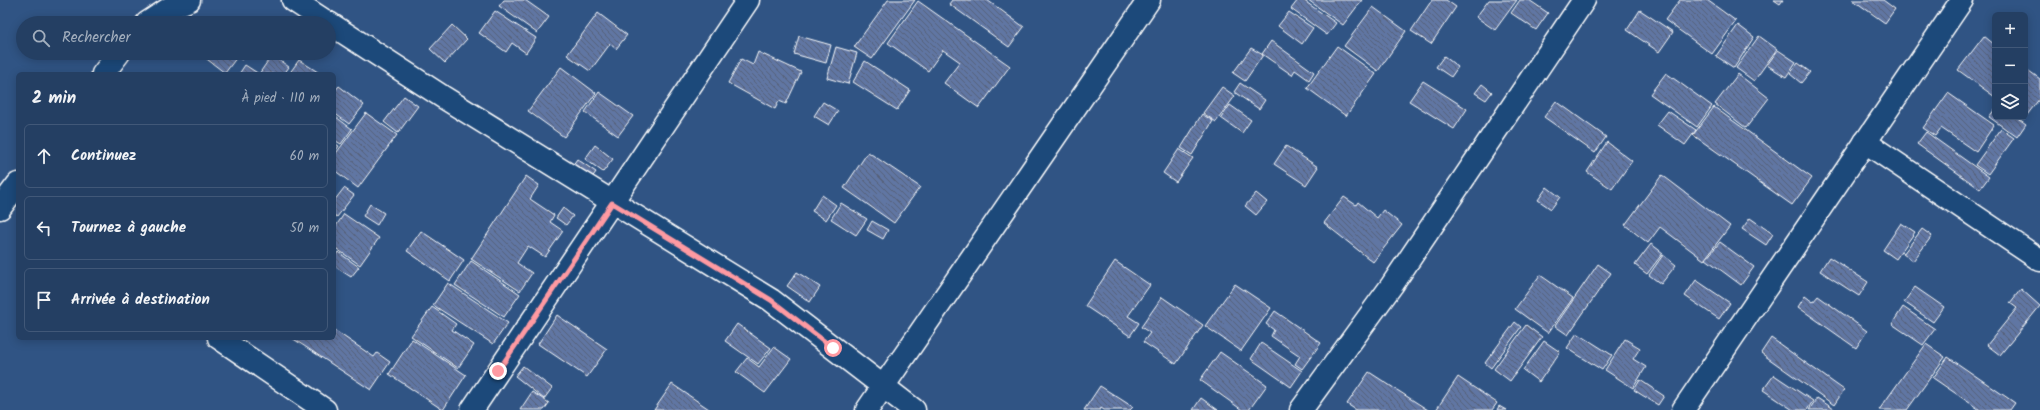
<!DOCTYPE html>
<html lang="fr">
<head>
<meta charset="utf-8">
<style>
	:root { --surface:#243f63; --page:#2c4669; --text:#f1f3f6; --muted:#a3afbe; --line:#415878 }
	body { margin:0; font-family:Kalam,sans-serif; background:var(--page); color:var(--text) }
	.controls { position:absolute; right:12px; top:12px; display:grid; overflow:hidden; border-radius:6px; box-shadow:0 2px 10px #0003 }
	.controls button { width:36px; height:36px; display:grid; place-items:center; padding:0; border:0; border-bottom:1px solid var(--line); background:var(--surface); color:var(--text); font:20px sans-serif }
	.stop { position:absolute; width:12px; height:12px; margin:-9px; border:3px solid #ff9aa2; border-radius:50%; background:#fff }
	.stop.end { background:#ff9aa2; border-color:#fff; box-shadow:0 1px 4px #0008 }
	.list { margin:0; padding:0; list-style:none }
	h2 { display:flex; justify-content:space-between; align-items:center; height:52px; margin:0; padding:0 16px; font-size:17px }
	h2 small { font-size:13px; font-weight:400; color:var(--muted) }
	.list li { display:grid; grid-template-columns:26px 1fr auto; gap:12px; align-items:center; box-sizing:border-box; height:64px; margin:0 8px 8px; padding:0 8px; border:1px solid var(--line); border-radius:6px }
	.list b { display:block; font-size:15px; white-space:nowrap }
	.list em { font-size:13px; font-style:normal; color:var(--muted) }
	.icon { flex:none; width:22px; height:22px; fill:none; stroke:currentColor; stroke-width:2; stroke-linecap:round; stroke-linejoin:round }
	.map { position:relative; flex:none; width:2040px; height:410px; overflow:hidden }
	.search { position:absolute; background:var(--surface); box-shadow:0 2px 10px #0003; left:16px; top:16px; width:320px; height:44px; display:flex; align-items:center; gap:10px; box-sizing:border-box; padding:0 14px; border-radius:22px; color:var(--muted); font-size:15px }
	.panel { position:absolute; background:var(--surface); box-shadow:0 2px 10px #0003; left:16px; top:72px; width:320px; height:268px; border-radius:6px }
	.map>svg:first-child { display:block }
</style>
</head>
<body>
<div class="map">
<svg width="2040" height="410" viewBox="0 0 2040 410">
	<defs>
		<pattern id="building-back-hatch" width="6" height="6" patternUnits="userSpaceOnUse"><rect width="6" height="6" fill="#6076a3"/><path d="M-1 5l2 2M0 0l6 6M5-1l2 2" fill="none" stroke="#566178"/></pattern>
	</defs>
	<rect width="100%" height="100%" fill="#305484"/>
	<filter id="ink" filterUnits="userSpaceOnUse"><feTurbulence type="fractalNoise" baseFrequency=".025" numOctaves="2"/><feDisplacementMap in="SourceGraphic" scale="8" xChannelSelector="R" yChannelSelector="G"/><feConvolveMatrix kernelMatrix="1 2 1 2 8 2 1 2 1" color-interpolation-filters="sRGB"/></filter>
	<g filter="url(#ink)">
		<g fill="url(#building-back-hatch)" stroke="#fff">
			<polygon points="504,0 525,0 549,17 537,33 499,6"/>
			<polygon points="888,0 915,0 872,59 854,47"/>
			<polygon points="952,0 987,0 1024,27 1009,47 949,4"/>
			<polygon points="1298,0 1303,0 1336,23 1327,35 1291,9"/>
			<polygon points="1308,0 1362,0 1343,25"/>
			<polygon points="1432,0 1446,0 1456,7 1431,44 1411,31"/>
			<polygon points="1489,0 1517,0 1495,30 1476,17"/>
			<polygon points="1520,0 1529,0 1548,13 1536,30 1511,13"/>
			<polygon points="1680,0 1707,0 1736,21 1712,54 1665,20"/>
			<polygon points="1774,0 1783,0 1780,4"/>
			<polygon points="1853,0 1883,0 1895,9 1885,23"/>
			<polygon points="918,1 1010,66 979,108 944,83 960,62 943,50 928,71 888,43"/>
			<polygon points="1373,7 1406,31 1378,71 1344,46"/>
			<polygon points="1640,10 1673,32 1659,52 1627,30"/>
			<polygon points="495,11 536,38 526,53 512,43 506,52 479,33"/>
			<polygon points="1289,12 1313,28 1302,44 1278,26"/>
			<polygon points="598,13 627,35 616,49 610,44 590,71 567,55"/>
			<polygon points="452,25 467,39 445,63 430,49"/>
			<polygon points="1738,25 1754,37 1734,68 1716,56"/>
			<polygon points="799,36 831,45 826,63 794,54"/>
			<polygon points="1759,36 1777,49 1754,81 1736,68"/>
			<polygon points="1984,36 1995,45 1995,97 1958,70"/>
			<polygon points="1271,41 1314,72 1309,80 1295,70 1292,75 1262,54"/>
			<polygon points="1337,46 1376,74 1346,116 1307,88"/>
			<polygon points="836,47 857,53 848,84 827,78"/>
			<polygon points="1251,48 1263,55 1245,81 1233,73"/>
			<polygon points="1778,50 1796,62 1786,77 1767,65"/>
			<polygon points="758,52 801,72 786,104 779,101 775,109 728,83 741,59 753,65"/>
			<polygon points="70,53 78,53 75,57"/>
			<polygon points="199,53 247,53 242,60 237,57 225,73"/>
			<polygon points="272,55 289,67 284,74 259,74"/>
			<polygon points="1444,56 1458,67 1451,77 1436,67"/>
			<polygon points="299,60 321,74 289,74"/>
			<polygon points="865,61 910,90 897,110 853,82"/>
			<polygon points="1798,63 1810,72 1801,83 1790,74"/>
			<polygon points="245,65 259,74 239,74"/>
			<polygon points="561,67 596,93 564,137 528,111"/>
			<polygon points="2025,68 2040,79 2040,98 2024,119 2021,117 2025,117"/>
			<polygon points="1666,73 1712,106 1697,127 1650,94"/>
			<polygon points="1738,74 1769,98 1746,128 1715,104"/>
			<polygon points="1423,81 1467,109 1454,129 1409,101"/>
			<polygon points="1240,83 1265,100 1259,109 1234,92"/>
			<polygon points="1482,84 1492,92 1486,100 1475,93"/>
			<polygon points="339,86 364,105 349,124 334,113 334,92"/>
			<polygon points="1222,87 1235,96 1216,122 1203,113"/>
			<polygon points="599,92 633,116 618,136 585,112"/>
			<polygon points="1948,93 1994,125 1976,152 1941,128 1935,136 1923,128"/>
			<polygon points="404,96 418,106 398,133 384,122"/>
			<polygon points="1556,101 1606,137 1595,153 1544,117"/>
			<polygon points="823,102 838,111 829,125 814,116"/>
			<polygon points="1230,105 1251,120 1242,133 1221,118"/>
			<polygon points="1714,107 1812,178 1792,205 1693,135"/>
			<polygon points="1995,109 1995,117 2016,117 2026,124 2017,137 1989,117"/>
			<polygon points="1668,111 1696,130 1685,145 1657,125"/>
			<polygon points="366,113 397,135 358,188 334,170 334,156"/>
			<polygon points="1202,114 1213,121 1192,155 1181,148"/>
			<polygon points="336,117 352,129 341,144 334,140 334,120"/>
			<polygon points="2001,129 2014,138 1988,174 1975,165"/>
			<polygon points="1926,132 1989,177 1980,189 1917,144"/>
			<polygon points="1607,142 1632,161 1612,189 1587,172"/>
			<polygon points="334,143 339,146 334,153"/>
			<polygon points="595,145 613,159 603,172 585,159"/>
			<polygon points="1286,146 1318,167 1306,185 1274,164"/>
			<polygon points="1179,149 1193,158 1176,182 1163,173"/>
			<polygon points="868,152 920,187 894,223 844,188"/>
			<polygon points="577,159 596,172 591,179 572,166"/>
			<polygon points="1662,175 1730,226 1704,260 1660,227 1648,243 1625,225"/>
			<polygon points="526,176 539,185 530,199 554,215 550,222 563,231 545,257 528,246 517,263 532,273 520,291 471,259"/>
			<polygon points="1547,187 1560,197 1551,209 1538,200"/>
			<polygon points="344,188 354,195 337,217 334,215 334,201"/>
			<polygon points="1256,193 1267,202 1256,215 1245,206"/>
			<polygon points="822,195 836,205 826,220 812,211"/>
			<polygon points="1344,197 1356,205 1358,202 1377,218 1383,210 1402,225 1373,262 1324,223"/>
			<polygon points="841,203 867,219 856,235 831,219"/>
			<polygon points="370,204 384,213 377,225 363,216"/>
			<polygon points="563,208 573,216 566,225 556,218"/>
			<polygon points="344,214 379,238 360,265 334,247 334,229"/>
			<polygon points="1750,218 1773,234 1766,245 1742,229"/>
			<polygon points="872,221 888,230 883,239 867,230"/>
			<polygon points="1901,223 1915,232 1896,259 1883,250"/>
			<polygon points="1922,229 1932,236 1913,261 1903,254"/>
			<polygon points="421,231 464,260 450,281 407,251"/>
			<polygon points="1720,242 1754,267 1741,285 1706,259"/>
			<polygon points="1651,244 1663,253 1647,274 1635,265"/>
			<polygon points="338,252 359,267 351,277 334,266 334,258"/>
			<polygon points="1663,255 1676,265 1661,284 1649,275"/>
			<polygon points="1829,257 1868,282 1859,296 1820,271"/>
			<polygon points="471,261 520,294 504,317 455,285"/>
			<polygon points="1115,261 1150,285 1128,316 1139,323 1130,336 1085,306"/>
			<polygon points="1598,264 1611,273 1568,335 1555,326"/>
			<polygon points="797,272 820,287 810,302 787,286"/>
			<polygon points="1540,275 1573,298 1548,333 1515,309"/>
			<polygon points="1696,280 1730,303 1719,319 1685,296"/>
			<polygon points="448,283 508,323 493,344 433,305"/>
			<polygon points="1235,284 1271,308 1241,351 1205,326"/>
			<polygon points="1915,287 1944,307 1933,322 1904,302"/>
			<polygon points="2021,289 2040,306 2000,355 1987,345 2017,308 2010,303"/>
			<polygon points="1805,296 1813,302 1818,296 1867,331 1856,348 1798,307"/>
			<polygon points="1162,297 1203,325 1176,364 1143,342 1150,333 1141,327"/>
			<polygon points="432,307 456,324 452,330 474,345 458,368 411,336"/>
			<polygon points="1903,307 1935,329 1923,345 1892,324"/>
			<polygon points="1275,311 1321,343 1302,369 1295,364 1300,356 1271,336 1274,330 1266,324"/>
			<polygon points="557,315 607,349 587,377 538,344"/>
			<polygon points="1515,322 1521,327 1491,368 1485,363"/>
			<polygon points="737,324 771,348 758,364 725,341"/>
			<polygon points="1526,325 1542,337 1510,381 1494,369"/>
			<polygon points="334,330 374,357 377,353 390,362 371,390 292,338 334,338"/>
			<polygon points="1577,333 1612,355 1602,370 1567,348"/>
			<polygon points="1771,338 1844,390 1834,405 1761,353"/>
			<polygon points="412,339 466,375 443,410 389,374"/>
			<polygon points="1625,339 1640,348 1633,359 1646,367 1633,388 1605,370"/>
			<polygon points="1544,341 1560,352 1539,382 1523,370"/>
			<polygon points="1261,343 1302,371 1291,387 1251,359"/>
			<polygon points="1926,344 1945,357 1907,410 1879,410"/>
			<polygon points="774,347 791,359 765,393 736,372 747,358 759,367"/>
			<polygon points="1220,352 1267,385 1249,410 1242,410 1200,380"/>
			<polygon points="1948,357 2015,403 2010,410 1980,410 1933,378"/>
			<polygon points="523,366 552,388 544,399 515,376"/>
			<polygon points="1369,372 1428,410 1356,410 1347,404"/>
			<polygon points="1774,375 1813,401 1807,410 1793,410 1763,390"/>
			<polygon points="1458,377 1497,403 1492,410 1436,410"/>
			<polygon points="1640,380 1664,396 1658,405 1634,390"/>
			<polygon points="672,384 709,409 708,410 654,410"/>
			<polygon points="1100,386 1133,407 1130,410 1104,410 1101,408 1100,410 1084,410"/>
			<polygon points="532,392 549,403 544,410 520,410"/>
			<polygon points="1201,398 1218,410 1193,410"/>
			<polygon points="1817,398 1834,409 1833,410 1809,410"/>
			<polygon points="1499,406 1506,410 1497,410"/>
		</g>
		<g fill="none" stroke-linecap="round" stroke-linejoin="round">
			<defs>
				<g id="minor">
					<polyline points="293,0 328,23"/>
					<polyline points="147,23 170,8 189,0"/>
					<polyline points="329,23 443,97 771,300 914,410"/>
					<polyline points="103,74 119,53"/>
					<polyline points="1865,142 2040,260"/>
					<polyline points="0,208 18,184"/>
					<polyline points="219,338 325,410"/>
					<polyline points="472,410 748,0"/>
					<polyline points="1301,410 1392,285 1584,0"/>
					<polyline points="1683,410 1962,0"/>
				</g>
				<polyline id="tertiary" points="867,410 1149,0"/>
			</defs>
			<use href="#minor" stroke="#fff" stroke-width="25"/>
			<use href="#tertiary" stroke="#fff" stroke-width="25"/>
			<use href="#minor" stroke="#1f4a7a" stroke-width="22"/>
			<use href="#tertiary" stroke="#1f4a7a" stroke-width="22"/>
		</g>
	</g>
	<g fill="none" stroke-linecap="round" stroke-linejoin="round" filter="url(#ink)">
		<polyline stroke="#ff9aa2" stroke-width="5" points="498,371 612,203 771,300 833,348"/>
	</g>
</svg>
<div class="controls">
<button>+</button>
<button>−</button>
<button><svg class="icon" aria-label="layers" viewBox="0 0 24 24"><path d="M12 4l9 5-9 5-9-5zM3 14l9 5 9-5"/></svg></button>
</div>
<div class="stop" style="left:833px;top:348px"></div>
<div class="stop end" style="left:498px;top:371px"></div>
<div class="search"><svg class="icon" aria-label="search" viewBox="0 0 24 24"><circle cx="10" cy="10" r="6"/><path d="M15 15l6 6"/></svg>Rechercher</div>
<section class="panel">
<h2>2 min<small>À pied · 110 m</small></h2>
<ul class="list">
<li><svg class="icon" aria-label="ahead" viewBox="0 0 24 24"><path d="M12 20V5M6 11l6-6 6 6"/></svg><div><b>Continuez</b></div><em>60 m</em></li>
<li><svg class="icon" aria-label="left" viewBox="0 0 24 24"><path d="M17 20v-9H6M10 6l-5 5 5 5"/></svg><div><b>Tournez à gauche</b></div><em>50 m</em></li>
<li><svg class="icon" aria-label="arrive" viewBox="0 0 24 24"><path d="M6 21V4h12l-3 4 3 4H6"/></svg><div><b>Arrivée à destination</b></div></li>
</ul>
</section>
</div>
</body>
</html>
